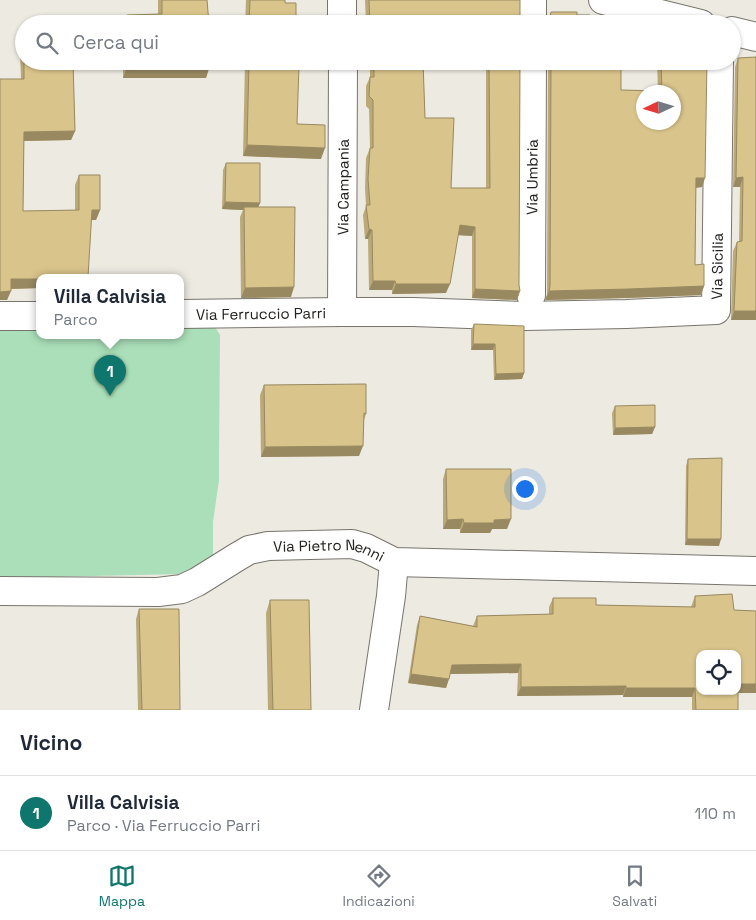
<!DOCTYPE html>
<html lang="it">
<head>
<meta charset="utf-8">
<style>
	:root { --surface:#fff; --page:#f6f6f7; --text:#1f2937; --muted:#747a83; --line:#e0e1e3; --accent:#0f766e }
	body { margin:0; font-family:"Space Grotesk",sans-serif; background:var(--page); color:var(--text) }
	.controls { position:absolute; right:15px; bottom:15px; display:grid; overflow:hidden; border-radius:10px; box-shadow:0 1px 4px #0004 }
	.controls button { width:45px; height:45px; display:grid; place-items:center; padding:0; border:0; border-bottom:1px solid var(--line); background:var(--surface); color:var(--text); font:25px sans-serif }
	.compass { position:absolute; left:636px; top:85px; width:45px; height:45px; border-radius:50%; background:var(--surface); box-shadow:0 1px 4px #0004; rotate:266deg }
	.you { position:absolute; left:524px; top:488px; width:18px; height:18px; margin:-12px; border:4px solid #fff; border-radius:50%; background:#1a73e8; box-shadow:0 0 0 8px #1a73e833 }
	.badge { display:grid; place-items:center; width:32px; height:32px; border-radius:50%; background:var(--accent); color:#fff; font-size:16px; font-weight:700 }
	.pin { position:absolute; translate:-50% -41px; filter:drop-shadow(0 1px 2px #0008) }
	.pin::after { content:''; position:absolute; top:26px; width:18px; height:15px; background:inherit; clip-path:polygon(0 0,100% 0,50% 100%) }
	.popup { position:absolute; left:36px; top:274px; width:148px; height:65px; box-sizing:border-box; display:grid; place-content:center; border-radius:10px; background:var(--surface); filter:drop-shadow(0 1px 4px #0005); font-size:16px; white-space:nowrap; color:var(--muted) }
	.popup b { font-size:19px; color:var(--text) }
	.popup::after { content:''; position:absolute; left:50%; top:100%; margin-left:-10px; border:10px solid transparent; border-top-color:var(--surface) }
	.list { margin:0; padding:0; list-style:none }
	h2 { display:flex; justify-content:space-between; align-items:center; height:65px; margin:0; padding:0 20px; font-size:21px }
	h2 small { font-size:16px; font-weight:400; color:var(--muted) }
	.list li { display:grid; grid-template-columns:32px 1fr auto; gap:15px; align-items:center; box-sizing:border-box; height:75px; padding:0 20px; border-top:1px solid var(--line) }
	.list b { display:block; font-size:19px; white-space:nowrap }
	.list p { margin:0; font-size:16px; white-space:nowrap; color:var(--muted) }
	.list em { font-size:16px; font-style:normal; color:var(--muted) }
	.icon { flex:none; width:28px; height:28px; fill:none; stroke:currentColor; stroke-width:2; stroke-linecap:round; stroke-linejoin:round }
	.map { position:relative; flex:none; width:756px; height:710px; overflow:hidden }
	.search { position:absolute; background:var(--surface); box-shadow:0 1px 4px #0004; left:15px; right:15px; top:15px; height:55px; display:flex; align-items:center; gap:12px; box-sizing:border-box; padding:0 18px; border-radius:28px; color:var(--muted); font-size:19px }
	.sheet { height:140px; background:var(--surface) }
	nav { display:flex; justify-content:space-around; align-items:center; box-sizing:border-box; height:70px; border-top:1px solid var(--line); background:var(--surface); font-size:14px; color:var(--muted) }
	nav a { display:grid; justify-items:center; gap:2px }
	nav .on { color:var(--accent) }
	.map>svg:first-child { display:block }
</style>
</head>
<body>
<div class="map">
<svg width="756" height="710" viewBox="0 0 756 710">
	<rect width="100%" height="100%" fill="#edeae2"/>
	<polygon fill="#aadfb9" points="215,327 220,335 219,458 219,480 213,522 213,557 197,572 183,574 0,578 0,331 40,330 40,335 180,335 180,328"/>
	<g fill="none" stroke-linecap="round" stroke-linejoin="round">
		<defs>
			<g id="minor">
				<polyline points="342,0 342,24"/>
				<polyline points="603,0 701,24"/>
				<polyline points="532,24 532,0"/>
				<polyline points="732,31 756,37"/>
				<path id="s1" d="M 531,295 L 532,61"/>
				<path id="s2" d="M 342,312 L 343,61"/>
				<path id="s3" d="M 180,314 L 342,312 L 413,312 L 525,316 L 626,314 L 716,310 L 719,61"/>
				<polyline points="0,316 40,316"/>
				<path id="s4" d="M 0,591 L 158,592 L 182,589 L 197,582 L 237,557 L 249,550 L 268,546 L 352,544 L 366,548 L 394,562 L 756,571"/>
				<polyline points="374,710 391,596 394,562"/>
			</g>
		</defs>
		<use href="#minor" stroke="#78756d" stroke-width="30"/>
		<use href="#minor" stroke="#fff" stroke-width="28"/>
	</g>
	<g fill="#bba978">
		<polygon points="158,0 207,0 209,24 124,24 127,15 158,14"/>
		<polygon points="246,0 285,0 285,3 296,24 245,24"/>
		<polygon points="365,0 520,0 520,15 522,22 523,24 366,24"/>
		<polygon points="24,43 24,61 73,61 75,131 71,140 24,141 23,211 75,210 75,185 79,175 100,210 96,220 91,220 40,277 40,288 11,289 7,300 0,300 0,79 21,79 20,52"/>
		<polygon points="756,57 756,320 731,320 733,251 737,242 739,242 740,187 733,187 735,67 738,58"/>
		<polygon points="123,61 210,61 206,78 123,78"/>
		<polygon points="245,61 296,61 297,124 321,159 243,156"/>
		<polygon points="370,61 423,61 425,118 451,188 486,188 486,61 520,61 519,285 520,291 517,300 472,298 472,236 458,235 446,293 392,294 392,290 369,290 368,239 365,239 363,215 366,206 365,188 366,158 370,148 369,109 366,106 366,86 370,77"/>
		<polygon points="548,61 621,61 621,90 658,91 657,61 707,61 702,187 696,188 695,265 704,286 701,295 626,298 545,300 547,295"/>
		<polygon points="226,163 260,203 258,207 291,297 241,298 240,217 243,210 222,209 223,170"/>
		<polygon points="474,324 524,373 522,379 494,380 493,350 471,350 471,330"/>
		<polygon points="264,385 366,414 364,420 359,456 261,457 260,395"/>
		<polygon points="615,406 655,427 652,434 613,435 612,413"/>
		<polygon points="688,459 719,546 685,545 686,466"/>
		<polygon points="446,469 507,529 492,529 490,533 460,533 460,529 443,529 443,479"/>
		<polygon points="695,596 734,610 756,611 756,693 738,693 738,710 692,710 692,697 623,697 623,695 517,696 518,673 450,674 446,688 408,683 417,625 420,616 473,626 477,616 549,614 549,607 553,598 596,605 691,607"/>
		<polygon points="270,600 311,710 268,710 266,613"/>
		<polygon points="139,609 180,710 138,710 136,619"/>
	</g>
	<g fill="#988961">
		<polygon points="210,66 206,78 123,78 127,67"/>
		<polygon points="75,131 71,140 21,141 24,132"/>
		<polygon points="247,145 325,148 321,159 243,156"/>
		<polygon points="743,177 740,187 733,187 736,178"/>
		<polygon points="696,178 705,178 702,187 692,188"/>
		<polygon points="225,202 260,203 257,210 244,207 243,210 222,209"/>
		<polygon points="92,210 100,210 96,220 88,220"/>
		<polygon points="460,225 475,227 472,236 456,235"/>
		<polygon points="369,229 372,230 368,239 365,239"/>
		<polygon points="11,279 40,279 40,288 7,289"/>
		<polygon points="373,281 395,281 392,290 369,290"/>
		<polygon points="396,284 450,284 446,293 392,294"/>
		<polygon points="704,286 701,295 626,298 545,300 549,291"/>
		<polygon points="294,287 291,297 241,298 245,288"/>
		<polygon points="475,289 520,291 517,300 472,298"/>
		<polygon points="3,291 11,291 7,300 0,300 0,292"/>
		<polygon points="734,311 756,311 756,320 731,320"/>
		<polygon points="473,344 495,344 493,350 471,350"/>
		<polygon points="524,373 522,379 494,380 496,374"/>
		<polygon points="655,427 652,434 613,435 615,428"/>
		<polygon points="363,446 359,456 261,457 265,447"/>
		<polygon points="463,519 460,529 443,529 447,520"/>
		<polygon points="511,519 507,529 492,529 490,533 460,533 464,523 494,520"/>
		<polygon points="687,539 721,539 719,546 685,545"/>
		<polygon points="521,664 518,673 449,674 452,665"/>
		<polygon points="411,674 449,679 446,688 408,683"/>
		<polygon points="738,684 756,684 756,693 735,693"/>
		<polygon points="626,686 623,695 517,696 521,687"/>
		<polygon points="626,688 695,688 692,697 623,697"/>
	</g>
	<g fill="#d9c48b" stroke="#988961" fill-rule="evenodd">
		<polygon points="162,0 207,0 209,24 127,24 127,15 162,14"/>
		<polygon points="250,0 285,0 285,3 296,3 296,24 249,24"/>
		<polygon points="369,0 520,0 520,15 522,22 523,24 370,24"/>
		<polygon points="551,12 577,12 577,15 590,15 590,23 612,24 548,24 549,23"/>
		<polygon points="756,57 756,311 734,311 737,242 742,241 743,177 736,178 738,58"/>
		<polygon points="24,61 73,61 75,131 24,132 23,211 79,210 79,175 100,175 100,210 92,210 88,277 40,277 40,279 11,279 11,291 0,292 0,79 24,79"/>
		<polygon points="127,61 210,61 210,66 127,67"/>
		<polygon points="249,61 296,61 296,65 299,66 297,124 325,125 325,148 247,145"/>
		<polygon points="374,61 423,61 425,118 454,118 451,188 490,188 489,61 520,61 519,285 520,291 475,289 475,227 460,225 450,284 396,284 395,281 373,281 372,230 369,229 366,205 370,205 368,179 370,148 373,148 373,100 369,96 370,77 374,77"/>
		<path d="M 551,61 L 621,61 L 621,90 L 662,91 L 661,61 L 707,61 L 705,178 L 696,178 L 695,265 L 704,264 L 704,286 L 629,289 L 549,291 L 550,286 ZM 644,92 L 674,92 L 674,122 L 644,122 Z"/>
		<polygon points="226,163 260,163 260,203 225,202"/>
		<polygon points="244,207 295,207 294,287 245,288"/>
		<polygon points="474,324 524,326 524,373 496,374 495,344 473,344"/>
		<polygon points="366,384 366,414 364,413 363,446 265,447 264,385"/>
		<polygon points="655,405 655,427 615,428 615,406"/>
		<polygon points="722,458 721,539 687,539 688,459"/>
		<polygon points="446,469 511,469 511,519 494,520 494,523 464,523 463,519 447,520"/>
		<path d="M 732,594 L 734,610 L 756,611 L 756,684 L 738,684 L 738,710 L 696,710 L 695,688 L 626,688 L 626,686 L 521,687 L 521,664 L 452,665 L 449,679 L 411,674 L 420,616 L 477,627 L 477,616 L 553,614 L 553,598 L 596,598 L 596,605 L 695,607 L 695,596 ZM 700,654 L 737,654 L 737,691 L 700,691 Z"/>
		<polygon points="270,600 309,600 311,710 273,710"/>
		<polygon points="139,609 179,609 180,710 142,710"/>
	</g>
	<g text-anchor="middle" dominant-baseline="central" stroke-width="4.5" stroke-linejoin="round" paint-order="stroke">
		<g font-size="15" fill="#23221f" stroke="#fff">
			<text stroke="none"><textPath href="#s1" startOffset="118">Via Umbria</textPath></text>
			<text stroke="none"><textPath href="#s2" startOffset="125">Via Campania</textPath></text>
			<text stroke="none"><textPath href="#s3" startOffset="580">Via Sicilia</textPath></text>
			<text stroke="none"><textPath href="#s3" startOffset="81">Via Ferruccio Parri</textPath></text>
			<text stroke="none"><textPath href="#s4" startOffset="341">Via Pietro Nenni</textPath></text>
		</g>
	</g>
</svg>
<div class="controls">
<button><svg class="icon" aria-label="locate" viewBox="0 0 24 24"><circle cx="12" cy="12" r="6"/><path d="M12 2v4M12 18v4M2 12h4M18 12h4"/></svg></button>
</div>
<svg class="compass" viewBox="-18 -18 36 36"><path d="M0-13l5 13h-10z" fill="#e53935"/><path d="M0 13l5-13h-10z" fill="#747a83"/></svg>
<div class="you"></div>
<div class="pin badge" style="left:110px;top:396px">1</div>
<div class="popup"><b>Villa Calvisia</b>Parco</div>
<div class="search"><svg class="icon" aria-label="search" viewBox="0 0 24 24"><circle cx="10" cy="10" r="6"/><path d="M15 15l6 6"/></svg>Cerca qui</div>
</div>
<section class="sheet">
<h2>Vicino<small></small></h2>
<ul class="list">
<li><span class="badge">1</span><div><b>Villa Calvisia</b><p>Parco · Via Ferruccio Parri</p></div><em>110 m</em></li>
</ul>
</section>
<nav>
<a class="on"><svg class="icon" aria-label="map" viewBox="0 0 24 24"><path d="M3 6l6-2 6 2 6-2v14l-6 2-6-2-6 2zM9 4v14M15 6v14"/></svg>Mappa</a>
<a><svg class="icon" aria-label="directions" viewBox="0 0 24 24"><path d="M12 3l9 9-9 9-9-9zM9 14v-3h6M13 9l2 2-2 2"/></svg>Indicazioni</a>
<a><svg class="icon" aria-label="saved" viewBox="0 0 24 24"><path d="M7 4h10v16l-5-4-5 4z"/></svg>Salvati</a>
</nav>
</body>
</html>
